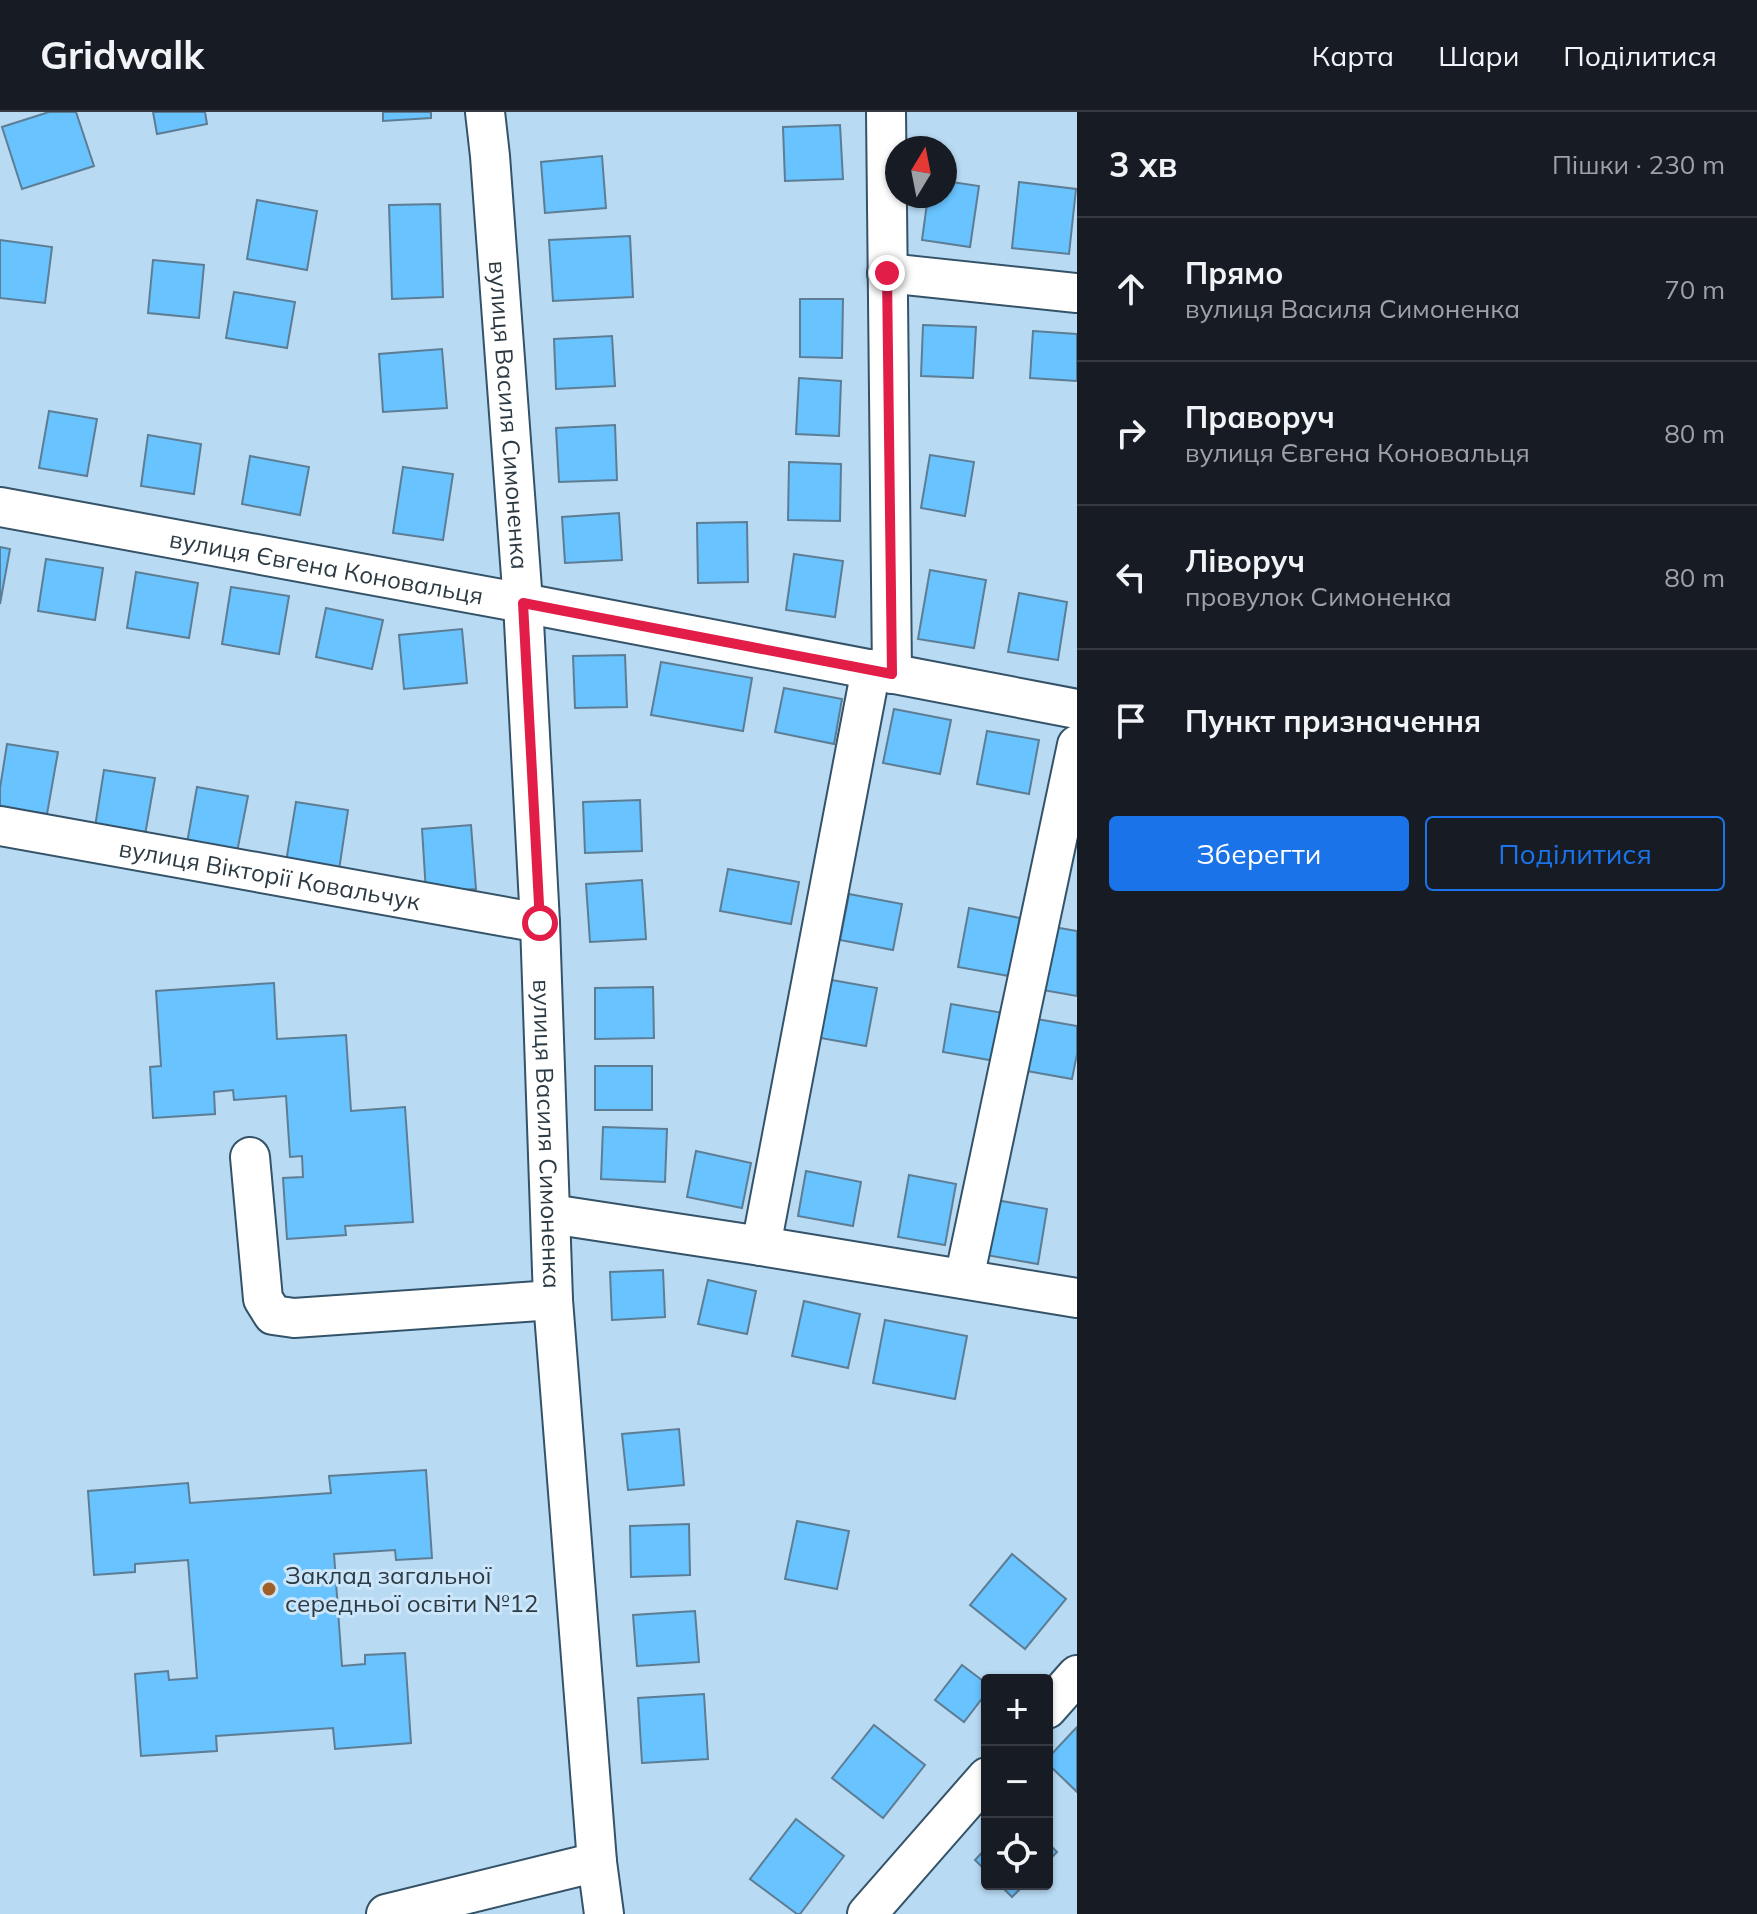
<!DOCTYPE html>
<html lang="uk">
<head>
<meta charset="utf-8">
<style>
	:root { --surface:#171b24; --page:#242831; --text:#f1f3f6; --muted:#9ea1a6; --line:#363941; --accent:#1a73e8 }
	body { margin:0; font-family:Mulish,sans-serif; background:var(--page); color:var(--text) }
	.controls { position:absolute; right:24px; bottom:24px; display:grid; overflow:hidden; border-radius:8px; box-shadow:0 2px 6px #0004 }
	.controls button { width:72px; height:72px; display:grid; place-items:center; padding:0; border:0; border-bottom:2px solid var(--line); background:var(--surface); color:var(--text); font:40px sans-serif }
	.compass { position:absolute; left:885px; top:24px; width:72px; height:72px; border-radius:50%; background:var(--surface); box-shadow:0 2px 6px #0004; rotate:10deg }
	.stop { position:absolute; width:24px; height:24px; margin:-18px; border:6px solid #e11d48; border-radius:50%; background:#fff }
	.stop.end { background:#e11d48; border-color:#fff; box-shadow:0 2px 8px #0008 }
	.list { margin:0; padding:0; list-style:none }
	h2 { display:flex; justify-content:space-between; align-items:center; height:104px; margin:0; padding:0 32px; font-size:34px }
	h2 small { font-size:26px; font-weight:400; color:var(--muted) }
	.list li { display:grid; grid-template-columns:52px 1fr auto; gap:24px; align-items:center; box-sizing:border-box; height:144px; padding:0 32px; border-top:2px solid var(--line) }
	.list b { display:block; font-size:30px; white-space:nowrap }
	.list p { margin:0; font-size:26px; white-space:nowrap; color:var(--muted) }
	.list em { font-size:26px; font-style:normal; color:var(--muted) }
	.actions { display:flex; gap:16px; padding:24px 32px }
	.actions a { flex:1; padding:18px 0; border:2px solid var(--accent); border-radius:8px; text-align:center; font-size:28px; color:var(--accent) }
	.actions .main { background:var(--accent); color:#fff }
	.icon { flex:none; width:44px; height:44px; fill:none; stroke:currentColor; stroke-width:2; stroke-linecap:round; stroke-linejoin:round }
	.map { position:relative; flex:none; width:1077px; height:1802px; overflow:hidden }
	header { display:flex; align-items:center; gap:48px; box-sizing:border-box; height:112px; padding:0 40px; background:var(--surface); border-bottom:2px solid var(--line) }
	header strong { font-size:38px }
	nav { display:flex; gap:44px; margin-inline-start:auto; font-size:28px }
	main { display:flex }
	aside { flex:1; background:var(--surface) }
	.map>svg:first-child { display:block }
</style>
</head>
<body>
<header>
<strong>Gridwalk</strong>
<nav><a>Карта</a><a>Шари</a><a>Поділитися</a></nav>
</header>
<main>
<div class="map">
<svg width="1077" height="1802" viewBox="0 0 1077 1802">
	<rect width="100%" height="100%" fill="#b8daf3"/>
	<g fill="#68c3ff" stroke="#5d7d94" stroke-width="2">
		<polygon points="49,0 76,0 94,54 22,77 2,15"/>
		<polygon points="153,0 205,0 207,12 157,22"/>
		<polygon points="383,0 431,0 431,6 383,9"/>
		<polygon points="840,13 843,67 785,69 783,15"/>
		<polygon points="602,44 606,96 545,101 541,50"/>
		<polygon points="945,69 979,74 970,135 922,128 928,84 945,84"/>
		<polygon points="1019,70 1076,77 1069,142 1012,136"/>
		<polygon points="257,88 317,99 307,158 247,147"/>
		<polygon points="440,92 443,185 392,187 389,93"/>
		<polygon points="630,124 633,185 553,189 549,128"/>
		<polygon points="0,128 52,135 45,191 0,186"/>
		<polygon points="153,148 204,153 199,206 148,201"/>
		<polygon points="234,180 295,190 287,236 226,226"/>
		<polygon points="800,187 843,187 842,246 800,245"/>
		<polygon points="923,213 976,215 973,266 921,264"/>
		<polygon points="1033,219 1077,222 1077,269 1030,266"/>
		<polygon points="612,224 615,274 556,277 554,227"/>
		<polygon points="442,237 447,296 383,300 379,242"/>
		<polygon points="799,266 841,269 839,324 796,322"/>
		<polygon points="49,299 97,307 87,364 39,356"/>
		<polygon points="615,313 617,368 559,370 556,316"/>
		<polygon points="148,323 201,332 194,382 141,374"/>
		<polygon points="930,343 974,350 965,404 921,396"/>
		<polygon points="250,344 309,355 300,403 242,392"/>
		<polygon points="789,350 841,352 840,409 788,408"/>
		<polygon points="403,355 453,362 443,428 393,421"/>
		<polygon points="619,401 622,448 565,451 562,405"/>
		<polygon points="747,410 748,470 698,471 697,411"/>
		<polygon points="0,435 10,437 0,492"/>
		<polygon points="794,442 843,449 835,505 786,498"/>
		<polygon points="46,447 103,456 95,508 38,499"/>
		<polygon points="930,458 986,468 974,536 918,527"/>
		<polygon points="136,460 198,471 189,526 127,516"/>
		<polygon points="231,475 289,484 279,542 222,532"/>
		<polygon points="1019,481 1067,490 1058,548 1008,540"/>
		<polygon points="326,496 383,508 372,557 316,545"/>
		<polygon points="462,517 467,571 404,577 399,523"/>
		<polygon points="625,543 627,595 575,596 573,544"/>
		<polygon points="661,550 752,566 743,619 651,603"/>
		<polygon points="784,576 842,587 834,632 775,620"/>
		<polygon points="894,597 951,608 940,662 883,651"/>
		<polygon points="987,619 1039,628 1029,682 977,672"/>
		<polygon points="7,632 58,640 47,702 0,695 0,676"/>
		<polygon points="104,658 155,666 145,723 95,715"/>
		<polygon points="197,675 248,684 237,740 187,731"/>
		<polygon points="640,688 642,739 585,741 583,690"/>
		<polygon points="296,690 348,698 339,758 286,750"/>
		<polygon points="471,713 476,777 426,780 422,717"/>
		<polygon points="728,757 799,770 791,812 720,799"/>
		<polygon points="642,768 646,827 590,830 586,772"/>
		<polygon points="849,782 902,792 893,838 840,828"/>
		<polygon points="969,796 1020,806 1009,864 958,855"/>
		<polygon points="1048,814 1077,819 1077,884 1037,877"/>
		<polygon points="826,867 877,876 866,934 815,925"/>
		<polygon points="274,871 277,927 346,923 351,999 405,995 413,1110 345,1114 346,1123 287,1127 283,1066 303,1065 302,1044 290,1045 286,984 234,988 233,978 214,980 215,1002 153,1006 150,955 161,954 156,879"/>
		<polygon points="653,875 654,926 595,927 595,876"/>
		<polygon points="951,892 1009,902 1001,950 943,940"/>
		<polygon points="1031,906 1077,914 1077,942 1072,967 1021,958"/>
		<rect x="595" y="954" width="57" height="44"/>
		<polygon points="603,1015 667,1017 665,1070 601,1067"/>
		<polygon points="696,1039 751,1051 742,1096 687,1085"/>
		<polygon points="806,1059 861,1070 853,1114 798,1104"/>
		<polygon points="909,1063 956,1072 945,1133 898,1125"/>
		<polygon points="996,1088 1047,1097 1038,1152 986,1143"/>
		<polygon points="663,1158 665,1205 612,1208 610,1160"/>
		<polygon points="708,1168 756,1179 747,1222 698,1212"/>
		<polygon points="804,1189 860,1202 848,1256 792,1244"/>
		<polygon points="885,1208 967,1224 955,1287 873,1271"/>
		<polygon points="679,1317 684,1373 628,1378 622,1322"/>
		<polygon points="426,1358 432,1446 396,1448 395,1438 334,1442 342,1554 365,1552 365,1543 405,1541 411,1631 335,1637 333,1616 216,1624 217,1639 141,1644 135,1562 168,1559 169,1568 197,1566 188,1448 135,1452 135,1460 94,1463 88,1379 188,1371 190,1391 331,1381 329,1364"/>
		<polygon points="797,1409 849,1419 837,1477 785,1467"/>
		<polygon points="689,1412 690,1463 631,1465 630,1414"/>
		<polygon points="1012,1442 1066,1487 1025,1537 970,1493"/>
		<polygon points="695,1499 699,1550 637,1554 633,1503"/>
		<polygon points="962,1553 987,1572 987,1580 964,1610 935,1588"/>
		<polygon points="704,1582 708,1647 642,1651 638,1586"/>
		<polygon points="874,1613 925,1653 883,1706 832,1666"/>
		<polygon points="1077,1615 1077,1680 1047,1651 1047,1647"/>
		<polygon points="796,1707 844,1744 800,1802 797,1802 750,1767"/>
		<polygon points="1047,1730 1057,1740 1047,1750"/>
		<polygon points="987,1735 987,1760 975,1748"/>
		<polygon points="999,1772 1025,1772 1012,1785"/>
	</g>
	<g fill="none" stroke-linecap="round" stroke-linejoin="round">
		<defs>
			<g id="minor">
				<path id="s1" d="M 485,0 L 490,44 L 523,491 L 540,811 L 553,1188 L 597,1750 L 604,1802"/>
				<polyline points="886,0 892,562"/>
				<polyline points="887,161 1077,181"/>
				<path id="s2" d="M 0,395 L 523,491 L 1077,597"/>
				<path id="s3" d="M 0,714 L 540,811"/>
				<polyline points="250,1045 263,1187 273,1203 294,1206 553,1188"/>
				<polyline points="551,1102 761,1134 1077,1186"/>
				<polyline points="761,1134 871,557"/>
				<polyline points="964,1167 1077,633"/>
				<polyline points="1047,1597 1077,1563"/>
				<polyline points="386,1802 597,1750"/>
				<polyline points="867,1802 987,1665"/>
			</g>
		</defs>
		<use href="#minor" stroke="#355368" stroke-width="42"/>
		<use href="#minor" stroke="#fff" stroke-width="38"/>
	</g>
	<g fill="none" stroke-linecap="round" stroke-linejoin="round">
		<polyline stroke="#e11d48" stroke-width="10" points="540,811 523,491 892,562 887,161"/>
	</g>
	<circle fill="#9e6027" stroke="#cbe6fa" stroke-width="3" cx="269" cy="1477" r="8"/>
	<g text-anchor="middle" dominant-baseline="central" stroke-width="6" stroke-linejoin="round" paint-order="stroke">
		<g font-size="24" fill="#2c3a44" stroke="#cbe6fa">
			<text stroke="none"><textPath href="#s1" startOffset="304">вулиця Василя Симоненка</textPath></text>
			<text stroke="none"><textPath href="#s2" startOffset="332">вулиця Євгена Коновальця</textPath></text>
			<text stroke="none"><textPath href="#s3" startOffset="274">вулиця Вікторії Ковальчук</textPath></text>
			<text stroke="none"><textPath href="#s1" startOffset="1024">вулиця Василя Симоненка</textPath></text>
		</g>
		<g font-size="24" fill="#2c3a44" stroke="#cbe6fa" text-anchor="start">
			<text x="285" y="1463">Заклад загальної<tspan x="285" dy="28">середньої освіти №12</tspan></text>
		</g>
	</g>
</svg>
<div class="controls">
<button>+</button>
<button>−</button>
<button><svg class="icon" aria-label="locate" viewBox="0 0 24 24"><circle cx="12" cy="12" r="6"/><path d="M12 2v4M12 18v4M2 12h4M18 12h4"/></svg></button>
</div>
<svg class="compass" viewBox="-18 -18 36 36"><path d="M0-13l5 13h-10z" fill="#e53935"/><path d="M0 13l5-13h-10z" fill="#9ea1a6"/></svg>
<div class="stop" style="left:540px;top:811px"></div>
<div class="stop end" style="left:887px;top:161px"></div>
</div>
<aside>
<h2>3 хв<small>Пішки · 230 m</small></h2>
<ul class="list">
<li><svg class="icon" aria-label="ahead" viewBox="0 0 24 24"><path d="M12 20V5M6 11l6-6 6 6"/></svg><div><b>Прямо</b><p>вулиця Василя Симоненка</p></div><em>70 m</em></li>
<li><svg class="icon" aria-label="right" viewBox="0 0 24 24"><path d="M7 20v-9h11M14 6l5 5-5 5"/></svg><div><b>Праворуч</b><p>вулиця Євгена Коновальця</p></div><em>80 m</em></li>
<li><svg class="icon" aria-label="left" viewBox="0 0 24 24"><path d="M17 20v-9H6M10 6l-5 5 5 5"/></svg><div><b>Ліворуч</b><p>провулок Симоненка</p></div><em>80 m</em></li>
<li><svg class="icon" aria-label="arrive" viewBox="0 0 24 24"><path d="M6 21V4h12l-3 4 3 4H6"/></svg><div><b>Пункт призначення</b></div></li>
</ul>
<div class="actions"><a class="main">Зберегти</a><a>Поділитися</a></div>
</aside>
</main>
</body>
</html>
